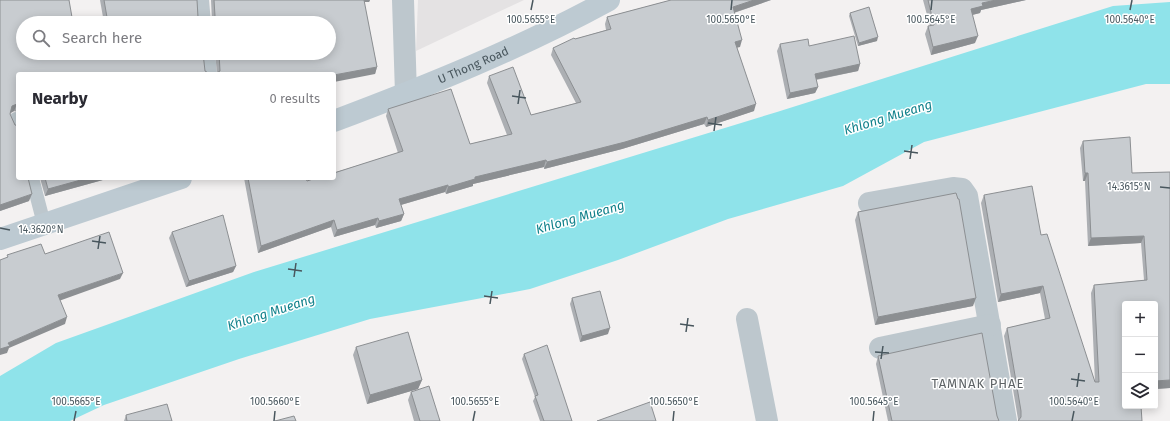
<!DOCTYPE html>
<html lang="en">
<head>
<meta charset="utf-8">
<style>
	:root { --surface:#fff; --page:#f2f2f3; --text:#2b2b33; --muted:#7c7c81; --line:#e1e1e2 }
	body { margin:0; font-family:"Fira Sans",sans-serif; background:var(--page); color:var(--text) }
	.controls { position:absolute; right:12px; bottom:12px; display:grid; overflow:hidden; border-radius:4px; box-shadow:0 2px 10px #0003 }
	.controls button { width:36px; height:36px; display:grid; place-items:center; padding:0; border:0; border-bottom:1px solid var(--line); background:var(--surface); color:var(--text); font:20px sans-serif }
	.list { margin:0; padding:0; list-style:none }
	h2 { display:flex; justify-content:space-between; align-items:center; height:52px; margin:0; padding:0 16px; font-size:17px }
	h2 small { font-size:13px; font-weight:400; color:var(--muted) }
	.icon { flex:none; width:22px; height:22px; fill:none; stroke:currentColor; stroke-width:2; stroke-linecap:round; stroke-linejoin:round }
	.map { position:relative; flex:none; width:1170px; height:421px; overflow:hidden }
	.search { position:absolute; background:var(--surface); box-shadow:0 2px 10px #0003; left:16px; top:16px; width:320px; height:44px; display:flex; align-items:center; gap:10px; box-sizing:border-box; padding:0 14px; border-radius:22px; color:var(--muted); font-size:15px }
	.panel { position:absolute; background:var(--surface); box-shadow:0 2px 10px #0003; left:16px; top:72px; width:320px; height:108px; border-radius:4px }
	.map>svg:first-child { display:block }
</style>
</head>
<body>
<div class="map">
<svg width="1170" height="421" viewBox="0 0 1170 421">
	<rect width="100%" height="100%" fill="#f3f1f1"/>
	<polygon fill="#e4e2e3" points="418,0 524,0 416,51"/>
	<polygon fill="#8fe3ea" points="1170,2 1170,84 1146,84 924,142 843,186 728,219 618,260 530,289 370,319 239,359 104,405 70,421 0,421 0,376 56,343 254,272 777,112 1113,6"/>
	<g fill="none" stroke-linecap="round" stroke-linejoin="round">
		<g stroke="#bdc7cd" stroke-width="14">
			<polyline points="202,0 204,23"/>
			<polyline points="208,53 210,74"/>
			<polyline points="16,119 18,126"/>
			<polyline points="32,178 44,224"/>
		</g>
		<g stroke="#bdc7cd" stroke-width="22">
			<polyline points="403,0 406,94"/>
			<polyline points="869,203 953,188 962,189 967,196 1006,421"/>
			<polyline points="747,319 767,421"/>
			<polyline points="880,348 990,325"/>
		</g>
		<g stroke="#bdcad2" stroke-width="22">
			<path id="s1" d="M 334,121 C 427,86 521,48 609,0"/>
			<polyline points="0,239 181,178"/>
		</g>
	</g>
	<g fill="#acafb3">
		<polygon points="0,0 18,74 18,112 14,111 11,113 10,114 29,201 0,211"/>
		<polygon points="100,0 197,0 198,17 202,23 104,23"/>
		<polygon points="211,0 370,0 369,2 364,2 377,67 375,74 217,73 215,53 329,53 212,21"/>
		<polygon points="671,0 771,0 734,13 740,47 737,47 754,111 706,127 704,124 622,149 544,169 544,167 473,184 473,186 446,194 445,192 401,205 404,214 401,221 376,228 375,225 334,237 331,227 258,253 244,178 306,178 307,181 398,153 386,116 388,109 470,144 507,135 487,83 489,76 531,115 576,103 551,55 553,48 575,39 606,30 605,24 607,17"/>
		<polygon points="923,0 1026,0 981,10 980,13 972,15 975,43 931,55 925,34 928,26 930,26"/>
		<polygon points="850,13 877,41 858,46 849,16"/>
		<polygon points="780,44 809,46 860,64 858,71 816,80 818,87 815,93 787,99 777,51"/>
		<polygon points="1083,141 1132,173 1170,172 1170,388 1155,389 1125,304 1142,421 1018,421 1018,419 1004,336 1007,328 1045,319 1040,293 998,302 981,203 984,195 1041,235 1095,382 1091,293 1094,285 1144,280 1141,243 1088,246 1085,181 1083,181 1080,148"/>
		<polygon points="40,178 110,178 45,196"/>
		<polygon points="858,212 973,306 875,325 855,220"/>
		<polygon points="172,232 236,266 233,272 186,287 169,238"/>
		<polygon points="572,298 608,334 580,342 570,304"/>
		<polygon points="356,347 422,380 418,389 367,404 353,355"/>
		<polygon points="524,354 572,421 540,421 533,401 535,397 522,359"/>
		<polygon points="878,356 997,416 999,421 888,421 876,364"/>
		<polygon points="411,392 440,421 414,421 408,400"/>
		<polygon points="126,415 172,421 124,421"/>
	</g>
	<g fill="#8c8f92">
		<polygon points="361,0 370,0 369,2 360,2"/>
		<polygon points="754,0 771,0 730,14 733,7"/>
		<polygon points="996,0 1026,0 981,10 980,13 968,16 971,9 982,3"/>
		<polygon points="978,36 975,43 931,55 933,47"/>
		<polygon points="878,37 877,41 858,46 859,43"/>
		<polygon points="742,40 740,47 732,49 735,42"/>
		<polygon points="860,64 858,71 813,80 815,74"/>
		<polygon points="377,67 375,74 334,82 334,75"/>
		<polygon points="818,87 815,93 787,99 790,93"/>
		<polygon points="17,104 14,111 10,113 12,106"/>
		<polygon points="756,104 754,111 706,127 708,120"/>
		<polygon points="707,117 704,124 622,149 544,169 547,162"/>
		<polygon points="546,160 544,167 473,184 473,186 446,194 448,187 475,177"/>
		<polygon points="1085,173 1088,173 1085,181 1083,181"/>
		<polygon points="88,178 110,178 45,196 48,189"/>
		<polygon points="448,185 445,192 397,206 399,199"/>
		<polygon points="32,194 29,201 0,211 0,205"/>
		<polygon points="404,214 401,221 376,228 379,221"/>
		<polygon points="378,218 375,225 334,237 337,230"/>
		<polygon points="334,220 331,227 258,253 261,246"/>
		<polygon points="1144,236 1141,243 1088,246 1091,238"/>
		<polygon points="236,266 233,272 186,287 189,281"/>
		<polygon points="123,273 120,279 56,302 58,295"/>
		<polygon points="1043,286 1040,293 998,302 1001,294"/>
		<polygon points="976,298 973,306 875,325 878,317"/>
		<polygon points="67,317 65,324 9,348 7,353 0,355 0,349 8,343"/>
		<polygon points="610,328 608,334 580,342 582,336"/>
		<polygon points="422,380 418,389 367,404 370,395"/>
		<polygon points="1170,380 1170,388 1155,389 1155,381"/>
	</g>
	<g fill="#c8ccd0" stroke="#8c8f92">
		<polygon points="0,0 69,0 73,23 23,23 23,53 203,53 205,71 210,74 18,74 18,104 17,104 12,106 10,114 15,125 18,126 18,178 28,178 32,194 0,205"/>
		<polygon points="104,0 197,0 198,17 202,23 108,23"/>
		<polygon points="214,0 364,0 377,67 334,75 334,74 215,74 220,71 219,53 329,53 329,23 211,23 215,16"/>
		<polygon points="671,0 754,0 733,7 742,40 735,42 756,104 708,120 707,117 625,142 547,162 546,160 475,177 475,179 448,187 448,185 399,199 404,214 379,221 378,218 337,230 334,220 261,246 248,178 306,178 307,181 316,178 334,178 334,173 403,151 388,109 451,89 470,144 512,134 489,76 513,67 531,115 581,102 553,48 574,38 575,39 611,29 607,17"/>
		<polygon points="928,0 996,0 982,3 983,6 971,9 978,36 933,47 928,26 934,25"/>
		<polygon points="869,7 878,37 859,43 850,13"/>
		<polygon points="854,36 860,64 815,74 818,87 790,93 780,44 808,39 809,46"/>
		<polygon points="1130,137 1132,173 1170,172 1170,380 1155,381 1155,304 1125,304 1125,406 1141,406 1142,421 1018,421 1021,417 1021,411 1007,328 1050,318 1043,286 1001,294 984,195 1032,186 1041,235 1047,234 1095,382 1099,382 1094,285 1147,280 1144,236 1091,238 1088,173 1085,173 1083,141"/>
		<polygon points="45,178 88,178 48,189"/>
		<polygon points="956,193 958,199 959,199 976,298 878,317 858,212"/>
		<polygon points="223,215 236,266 189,281 172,232"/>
		<polygon points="109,232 123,273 58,295 67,317 8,343 10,346 0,349 0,260 8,257 7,255 41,244 45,254"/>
		<polygon points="600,291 610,328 582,336 572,298"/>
		<polygon points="408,332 422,380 370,395 356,347"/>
		<polygon points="982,333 997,416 999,421 892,421 878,356"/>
		<polygon points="547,345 572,421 544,421 535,396 538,395 524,354"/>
		<polygon points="429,386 440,421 420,421 411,392"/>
		<polygon points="650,402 656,421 597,421"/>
		<polygon points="167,404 172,421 127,421 126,415"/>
		<polygon points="294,416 296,421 275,421"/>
	</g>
	<path fill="none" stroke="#49575e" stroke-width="1.5" d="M 531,10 L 533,0M 731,10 L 732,0M 931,10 L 932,0M 1130,10 L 1132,0M 512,96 L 526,98M 518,104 L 520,90M 708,123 L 722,125M 714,131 L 716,117M 904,151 L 918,153M 910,159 L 912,145M 1160,187 L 1170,188M 0,228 L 10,230M 92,241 L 106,243M 98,249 L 100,236M 288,269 L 302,271M 294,277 L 296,263M 484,296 L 498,298M 490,304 L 492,291M 680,324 L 694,326M 686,332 L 688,318M 875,352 L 889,353M 881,359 L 883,346M 1071,379 L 1085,381M 1077,387 L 1079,373M 74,421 L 76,411M 274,421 L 275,411M 473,421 L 475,411M 673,421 L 674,411M 873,421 L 874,411M 1072,421 L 1074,411"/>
	<g text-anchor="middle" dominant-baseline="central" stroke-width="3" stroke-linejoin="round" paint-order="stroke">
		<g font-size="12" fill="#49575e" stroke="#fff">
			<text stroke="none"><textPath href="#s1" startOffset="150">U Thong Road</textPath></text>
		</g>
		<g font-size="13" font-style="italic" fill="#10818b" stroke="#fff">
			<text transform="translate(888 117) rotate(-17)">Khlong Mueang</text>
			<text transform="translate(580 217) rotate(-16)">Khlong Mueang</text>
			<text transform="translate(271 312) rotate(-18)">Khlong Mueang</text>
		</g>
		<g font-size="13" letter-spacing="1" fill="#5d6265" stroke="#fff">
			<text x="978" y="383">TAMNAK PHAE</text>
		</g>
	</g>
	<g font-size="10" text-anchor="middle" fill="#49575e" stroke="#fff" stroke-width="3" stroke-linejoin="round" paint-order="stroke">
		<text x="531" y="23">100.5655°E</text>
		<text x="731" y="23">100.5650°E</text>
		<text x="931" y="23">100.5645°E</text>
		<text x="1130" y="23">100.5640°E</text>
		<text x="1129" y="190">14.3615°N</text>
		<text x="41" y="233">14.3620°N</text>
		<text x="76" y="405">100.5665°E</text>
		<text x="275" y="405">100.5660°E</text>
		<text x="475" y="405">100.5655°E</text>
		<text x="674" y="405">100.5650°E</text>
		<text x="874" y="405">100.5645°E</text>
		<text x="1074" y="405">100.5640°E</text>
	</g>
</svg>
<div class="controls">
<button>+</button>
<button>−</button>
<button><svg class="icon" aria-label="layers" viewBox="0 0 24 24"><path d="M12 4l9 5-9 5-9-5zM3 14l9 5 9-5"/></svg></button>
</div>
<div class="search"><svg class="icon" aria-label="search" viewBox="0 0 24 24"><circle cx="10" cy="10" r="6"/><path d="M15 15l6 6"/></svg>Search here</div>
<section class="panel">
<h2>Nearby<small>0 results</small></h2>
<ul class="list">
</ul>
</section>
</div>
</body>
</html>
